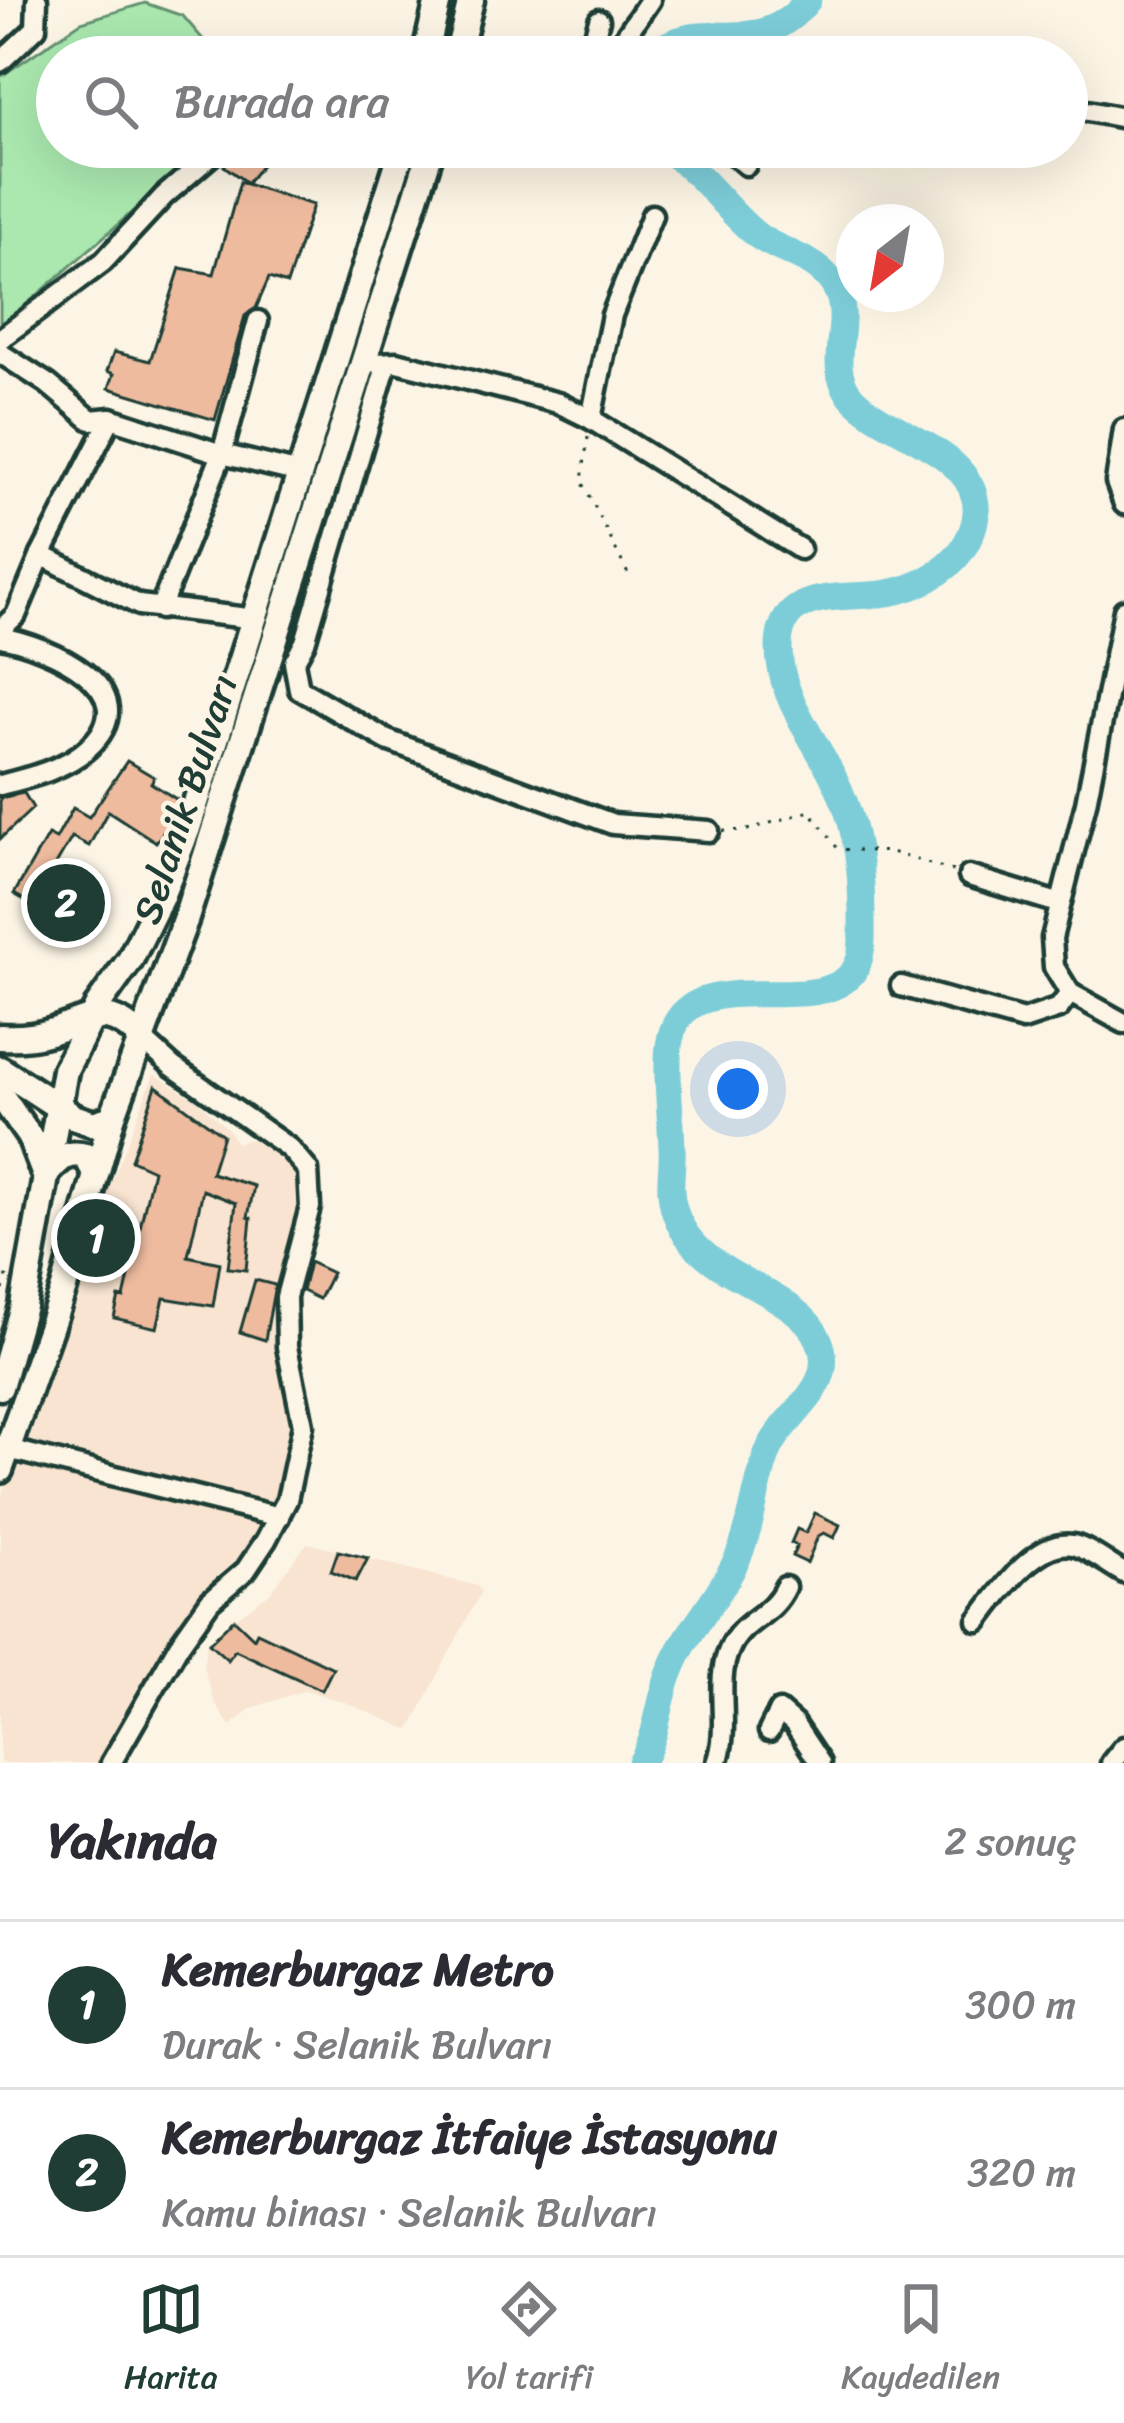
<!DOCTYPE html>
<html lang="tr">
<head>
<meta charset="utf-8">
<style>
	:root { --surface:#fff; --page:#f7f7f7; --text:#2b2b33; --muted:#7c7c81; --line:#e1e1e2; --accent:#1f3d34 }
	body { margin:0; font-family:Sriracha,sans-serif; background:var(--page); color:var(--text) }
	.compass { position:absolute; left:836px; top:204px; width:108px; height:108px; border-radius:50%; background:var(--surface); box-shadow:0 12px 48px #0002; rotate:211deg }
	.you { position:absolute; left:738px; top:1089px; width:42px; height:42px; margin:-30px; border:9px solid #fff; border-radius:50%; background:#1a73e8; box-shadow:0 0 0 18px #1a73e833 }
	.badge { display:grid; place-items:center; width:78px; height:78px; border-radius:50%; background:var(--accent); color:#fff; font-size:39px; font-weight:700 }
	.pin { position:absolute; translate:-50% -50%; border:6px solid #fff; box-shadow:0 3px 12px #0006 }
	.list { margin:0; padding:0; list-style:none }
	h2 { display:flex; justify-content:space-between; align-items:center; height:156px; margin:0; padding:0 48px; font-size:51px }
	h2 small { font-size:39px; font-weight:400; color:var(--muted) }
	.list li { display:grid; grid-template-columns:78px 1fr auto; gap:36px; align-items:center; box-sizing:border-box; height:168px; padding:0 48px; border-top:3px solid var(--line) }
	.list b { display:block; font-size:45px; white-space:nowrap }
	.list p { margin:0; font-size:39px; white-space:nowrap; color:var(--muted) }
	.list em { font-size:39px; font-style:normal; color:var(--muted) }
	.icon { flex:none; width:66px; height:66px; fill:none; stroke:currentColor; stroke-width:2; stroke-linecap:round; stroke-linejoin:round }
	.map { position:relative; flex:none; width:1124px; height:1763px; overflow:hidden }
	.search { position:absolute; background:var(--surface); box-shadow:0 12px 48px #0002; left:36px; right:36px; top:36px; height:132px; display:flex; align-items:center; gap:30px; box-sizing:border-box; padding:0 42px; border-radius:66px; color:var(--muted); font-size:45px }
	.sheet { height:492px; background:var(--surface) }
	nav { display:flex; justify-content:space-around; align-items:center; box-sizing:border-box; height:168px; border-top:3px solid var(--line); background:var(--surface); font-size:33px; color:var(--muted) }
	nav a { display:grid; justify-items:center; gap:6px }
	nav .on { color:var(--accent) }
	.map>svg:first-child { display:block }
</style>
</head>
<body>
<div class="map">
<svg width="1124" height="1763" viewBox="0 0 1124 1763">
	<rect width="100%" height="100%" fill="#fcf5e5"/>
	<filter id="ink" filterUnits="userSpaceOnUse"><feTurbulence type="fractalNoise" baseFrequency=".00833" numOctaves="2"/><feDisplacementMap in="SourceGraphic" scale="24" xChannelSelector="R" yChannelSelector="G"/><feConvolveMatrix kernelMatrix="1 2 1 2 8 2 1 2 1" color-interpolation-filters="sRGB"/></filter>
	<g filter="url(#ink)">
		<g fill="#f8e4d0">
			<polygon points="154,1074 196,1100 228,1129 236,1143 251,1139 297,1169 303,1189 279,1349 290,1422 280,1470 277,1508 257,1541 217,1576 201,1595 166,1645 129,1722 100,1763 0,1763 0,1500 106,1197"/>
			<polygon points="307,1543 477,1586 481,1591 410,1730 347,1703 305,1690 250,1709 230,1726 215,1703 203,1667 206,1646 217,1632 270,1593"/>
		</g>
		<polygon fill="#aae8af" stroke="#649272" stroke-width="3" points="145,3 183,16 218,57 57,57 57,147 206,147 0,328 0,77 81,22"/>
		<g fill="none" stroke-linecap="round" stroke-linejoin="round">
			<g stroke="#7dcdd8" stroke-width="27">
				<path d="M 649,57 C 702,10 756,65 808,0"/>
				<path d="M 641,1763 C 659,1733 658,1701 671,1670 C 687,1629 720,1598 738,1557 C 753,1524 755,1486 768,1452 C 783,1414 840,1388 819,1340 C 808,1314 776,1298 753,1285 C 713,1265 674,1239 671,1191 C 670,1177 673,1162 672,1148 C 671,1119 667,1089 668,1060 C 669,947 812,1026 853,972 C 864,957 862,937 862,919 C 862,875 858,832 840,791 C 822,749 786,708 780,662 C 770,584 839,601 888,593 C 916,588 945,574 962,550 C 972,535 979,517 975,499 C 964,447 882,432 851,396 C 824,364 853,326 837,291 C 822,258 784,255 758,236 C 722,208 705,173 662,147"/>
			</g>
		</g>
		<g fill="#eebb9f" stroke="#1f3d34" stroke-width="3">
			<polygon points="240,147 250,147 266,160 247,183 224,166"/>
			<polygon points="240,182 313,205 287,284 269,278 256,308 245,316 215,420 109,388 114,374 107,371 114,352 150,361 180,268 214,274"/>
			<polygon points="127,761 154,777 151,783 179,801 175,815 156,842 108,811 89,846 72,837 47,880 61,887 56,896 69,903 59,920 14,894 48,835 56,839 73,808 89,817"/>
			<polygon points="24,793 33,808 0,839 0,798"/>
			<polygon points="156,1086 223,1135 211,1173 254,1186 248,1217 251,1218 246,1270 228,1268 236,1203 203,1190 188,1256 220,1263 213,1306 164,1298 157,1328 114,1318 119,1297 124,1298 153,1170 131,1160"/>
			<polygon points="309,1262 332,1273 319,1299 302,1291"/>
			<polygon points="255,1280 275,1285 265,1340 240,1332"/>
			<polygon points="815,1513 840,1525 834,1538 824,1533 818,1536 807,1563 792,1556 797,1546 791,1543 797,1529 806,1533"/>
			<polygon points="338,1551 368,1558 356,1581 331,1571"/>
			<polygon points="234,1619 254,1638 257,1632 333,1668 322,1690 235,1650 228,1660 209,1643"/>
		</g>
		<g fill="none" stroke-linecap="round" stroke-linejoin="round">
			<defs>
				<g id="minor">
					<polyline points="309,57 309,56"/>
					<polyline points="589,57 599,20"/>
					<polyline points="611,57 650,0"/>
					<polyline points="0,62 36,28 37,0"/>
					<polyline points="1067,107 1124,118"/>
					<polyline points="725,147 746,165"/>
					<polyline points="0,339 103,262 164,196 221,147"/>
					<polyline points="0,353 48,384 91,420 111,418 41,555 139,605 256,619"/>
					<polyline points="377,363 397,362 558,403 591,419 800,549"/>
					<polyline points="387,363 305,642 294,662 299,689 387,740 613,824 709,831"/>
					<polyline points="111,418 222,454 300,473"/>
					<polyline points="591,419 612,315 652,215"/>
					<polyline points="1124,429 1116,482 1124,504"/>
					<polyline points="160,609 222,454 258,321"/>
					<polyline points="1124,610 1086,803 1052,938 1054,967 1070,993 1124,1023"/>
					<polyline points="0,630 16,615 41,555"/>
					<path d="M 0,637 C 46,645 152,689 88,748 C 66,769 28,778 0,785"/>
					<polyline points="969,876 1058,903"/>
					<polyline points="901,986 1023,1020 1059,1008 1070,993"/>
					<polyline points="8,1449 279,1517"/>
					<path d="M 978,1621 C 997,1596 1036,1538 1073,1545 C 1090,1549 1109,1565 1124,1573"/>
					<polyline points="769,1731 779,1711 794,1724 820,1763"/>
					<polyline points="111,1763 179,1645 210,1601 246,1570 266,1540 287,1500 303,1425 287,1347 286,1297 310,1207 308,1170 289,1148 172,1066 140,1037"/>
					<path d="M 717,1763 C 731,1725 714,1684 729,1650 C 742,1619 771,1618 785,1587"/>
					<polyline points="1111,1763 1124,1747"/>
				</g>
				<g id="major">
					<polyline points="425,57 438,0"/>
					<polyline points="457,57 471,0"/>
					<path d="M 0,1037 C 16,1038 34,1037 50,1032 C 89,1020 105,1003 140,1037"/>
					<polyline points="0,1069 74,1117 94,1124 112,1118"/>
					<polyline points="0,1094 31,1139 44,1173"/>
					<path d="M 45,1176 C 58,1161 65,1150 86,1156 L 95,1173"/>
					<polyline points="0,1387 23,1306 65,1070 98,1005 130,960 160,899 188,828 403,147"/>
					<polyline points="0,1470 64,1288 112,1118 186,918 432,147"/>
				</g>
			</defs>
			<use href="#minor" stroke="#1f3d34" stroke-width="27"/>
			<use href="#major" stroke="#1f3d34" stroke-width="33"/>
			<g stroke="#1f3d34" stroke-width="3" stroke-dasharray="3 9" stroke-linecap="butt">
				<polyline points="588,437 582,481 628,574"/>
				<polyline points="723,831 747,830 810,811 838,849 891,852 953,871"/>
				<polyline points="3,1290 9,1269"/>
			</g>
			<use href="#minor" stroke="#fcf5e5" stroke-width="18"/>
			<use href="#major" stroke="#fcf5e5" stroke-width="24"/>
		</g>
	</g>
	<g text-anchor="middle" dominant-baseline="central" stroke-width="9" stroke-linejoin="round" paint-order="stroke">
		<g font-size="39" fill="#1f3d34" stroke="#fcf5e5">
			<text transform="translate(185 799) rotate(-72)">Selanik Bulvarı</text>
		</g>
	</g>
</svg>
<svg class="compass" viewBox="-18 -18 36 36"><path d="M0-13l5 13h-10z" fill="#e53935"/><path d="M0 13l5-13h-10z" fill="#7c7c81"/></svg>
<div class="you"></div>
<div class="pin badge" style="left:96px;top:1238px">1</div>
<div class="pin badge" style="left:66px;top:903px">2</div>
<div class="search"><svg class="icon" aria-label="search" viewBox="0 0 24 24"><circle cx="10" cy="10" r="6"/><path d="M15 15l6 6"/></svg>Burada ara</div>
</div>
<section class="sheet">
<h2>Yakında<small>2 sonuç</small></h2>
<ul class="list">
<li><span class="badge">1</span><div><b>Kemerburgaz Metro</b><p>Durak · Selanik Bulvarı</p></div><em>300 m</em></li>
<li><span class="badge">2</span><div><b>Kemerburgaz İtfaiye İstasyonu</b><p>Kamu binası · Selanik Bulvarı</p></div><em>320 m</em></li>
</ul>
</section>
<nav>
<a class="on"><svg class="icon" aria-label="map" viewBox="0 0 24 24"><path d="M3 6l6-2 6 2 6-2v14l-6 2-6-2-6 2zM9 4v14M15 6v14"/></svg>Harita</a>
<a><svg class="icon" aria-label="directions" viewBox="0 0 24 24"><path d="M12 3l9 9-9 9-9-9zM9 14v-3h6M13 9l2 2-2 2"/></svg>Yol tarifi</a>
<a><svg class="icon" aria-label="saved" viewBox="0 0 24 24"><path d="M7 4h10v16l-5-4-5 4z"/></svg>Kaydedilen</a>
</nav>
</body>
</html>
